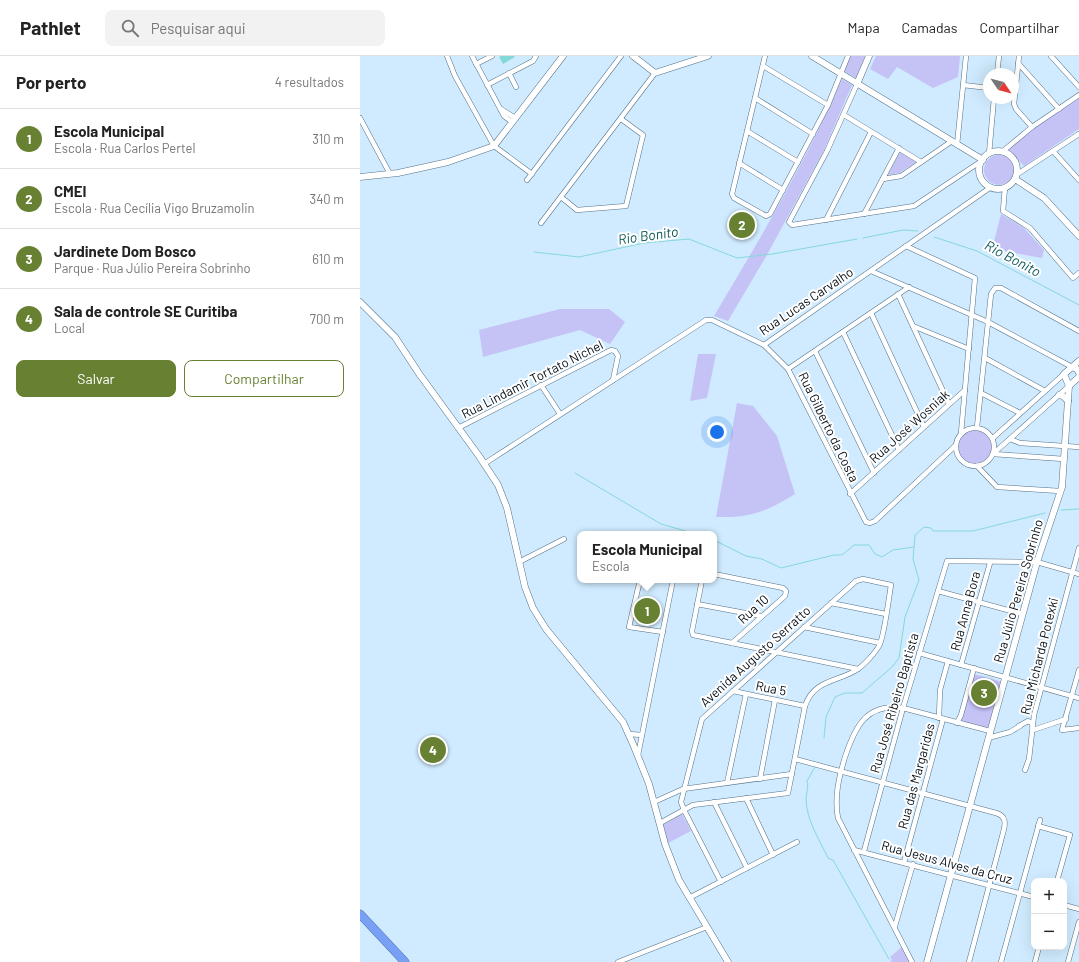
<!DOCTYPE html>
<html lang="pt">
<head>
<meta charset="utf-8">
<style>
	:root { --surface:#fff; --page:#f2f2f2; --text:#222; --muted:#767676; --line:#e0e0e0; --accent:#678032 }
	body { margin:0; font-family:Barlow,sans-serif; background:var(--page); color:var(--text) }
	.controls { position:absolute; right:12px; bottom:12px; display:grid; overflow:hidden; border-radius:8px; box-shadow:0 4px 16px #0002 }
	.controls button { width:36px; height:36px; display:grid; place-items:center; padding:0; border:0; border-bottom:1px solid var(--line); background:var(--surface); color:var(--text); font:20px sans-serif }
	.compass { position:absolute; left:623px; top:12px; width:36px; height:36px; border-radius:50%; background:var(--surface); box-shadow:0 4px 16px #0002; rotate:125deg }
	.you { position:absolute; left:357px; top:376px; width:14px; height:14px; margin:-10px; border:3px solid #fff; border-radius:50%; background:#1a73e8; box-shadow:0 0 0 6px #1a73e833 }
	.badge { display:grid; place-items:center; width:26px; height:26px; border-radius:50%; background:var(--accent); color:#fff; font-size:13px; font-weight:700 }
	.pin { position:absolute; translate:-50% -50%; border:2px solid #fff; box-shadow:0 1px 4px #0006 }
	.popup { position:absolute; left:217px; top:475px; width:140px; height:52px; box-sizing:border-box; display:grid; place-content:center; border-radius:8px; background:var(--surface); filter:drop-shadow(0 1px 3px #0005); font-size:13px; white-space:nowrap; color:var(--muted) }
	.popup b { font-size:15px; color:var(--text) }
	.popup::after { content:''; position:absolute; left:50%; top:100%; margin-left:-8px; border:8px solid transparent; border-top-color:var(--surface) }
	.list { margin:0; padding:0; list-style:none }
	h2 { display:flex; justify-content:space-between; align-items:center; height:52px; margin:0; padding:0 16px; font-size:17px }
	h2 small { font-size:13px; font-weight:400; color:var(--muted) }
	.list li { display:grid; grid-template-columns:26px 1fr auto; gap:12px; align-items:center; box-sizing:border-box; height:60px; padding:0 16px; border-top:1px solid var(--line) }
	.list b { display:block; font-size:15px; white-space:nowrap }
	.list p { margin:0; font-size:13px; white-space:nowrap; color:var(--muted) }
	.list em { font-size:13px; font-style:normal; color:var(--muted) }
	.actions { display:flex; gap:8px; padding:12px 16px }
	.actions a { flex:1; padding:9px 0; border:1px solid var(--accent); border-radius:8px; text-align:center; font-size:14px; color:var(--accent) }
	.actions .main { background:var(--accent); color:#fff }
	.icon { flex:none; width:22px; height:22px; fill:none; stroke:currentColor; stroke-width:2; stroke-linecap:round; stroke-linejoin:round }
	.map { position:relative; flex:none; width:719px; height:906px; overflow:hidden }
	header { display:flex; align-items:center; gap:24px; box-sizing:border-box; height:56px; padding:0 20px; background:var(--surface); border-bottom:1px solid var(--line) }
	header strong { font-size:19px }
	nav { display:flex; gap:22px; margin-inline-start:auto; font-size:14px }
	.search { width:280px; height:36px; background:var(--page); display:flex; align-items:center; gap:10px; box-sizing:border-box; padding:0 14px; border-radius:8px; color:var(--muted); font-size:15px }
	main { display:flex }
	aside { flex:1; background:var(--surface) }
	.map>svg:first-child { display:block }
</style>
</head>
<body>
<header>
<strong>Pathlet</strong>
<div class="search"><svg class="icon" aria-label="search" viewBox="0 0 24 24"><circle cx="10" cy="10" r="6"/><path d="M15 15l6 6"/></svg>Pesquisar aqui</div>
<nav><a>Mapa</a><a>Camadas</a><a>Compartilhar</a></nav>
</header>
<main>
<aside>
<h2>Por perto<small>4 resultados</small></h2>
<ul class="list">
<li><span class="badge">1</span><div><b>Escola Municipal</b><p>Escola · Rua Carlos Pertel</p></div><em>310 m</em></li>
<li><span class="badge">2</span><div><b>CMEI</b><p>Escola · Rua Cecília Vigo Bruzamolin</p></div><em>340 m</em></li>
<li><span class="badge">3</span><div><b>Jardinete Dom Bosco</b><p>Parque · Rua Júlio Pereira Sobrinho</p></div><em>610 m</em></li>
<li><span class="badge">4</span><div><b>Sala de controle SE Curitiba</b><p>Local</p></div><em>700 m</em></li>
</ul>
<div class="actions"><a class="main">Salvar</a><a>Compartilhar</a></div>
</aside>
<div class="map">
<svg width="719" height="906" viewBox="0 0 719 906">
	<rect width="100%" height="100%" fill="#d0ebff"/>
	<g fill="#c5c2f6">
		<polygon points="490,0 505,0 496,22 484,15"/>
		<polygon points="516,0 600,0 598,21 573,32 537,11 528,23 510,13"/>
		<path d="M 482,23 L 492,29 L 464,94 L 408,197 L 368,265 L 354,260 C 400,183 446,105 482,23 Z"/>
		<polygon points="719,42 719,73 664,110 648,93 672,73"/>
		<polygon points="540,96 556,106 539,117 528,119"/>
		<circle cx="639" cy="114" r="15"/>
		<polygon points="641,158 664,172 684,194 682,202 632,193"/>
		<polygon points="200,253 249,253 265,266 250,288 220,274 123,301 119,274"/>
		<polygon points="338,298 356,298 347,342 330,345"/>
		<path d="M 377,347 L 393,350 L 417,380 L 435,438 C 406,456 390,462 356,461 Z"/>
		<circle cx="615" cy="391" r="17"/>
		<polygon points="614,618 642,626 629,673 601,666"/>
		<polygon points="322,758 331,775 308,787 303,769"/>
		<polygon points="543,890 550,906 530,906 532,904 530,901"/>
	</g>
	<polygon fill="#84d9d7" points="141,0 154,0 155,1 143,8 139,1"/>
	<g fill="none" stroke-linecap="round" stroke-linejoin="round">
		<g stroke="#84d9d7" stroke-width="1">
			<polyline points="574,181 617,195 719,249"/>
			<polyline points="503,182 543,174 558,175"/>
			<polyline points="174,196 219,201 284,187 329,183 377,202 412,198 497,183"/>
			<polyline points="215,417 301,468 336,478"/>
			<polyline points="701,454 719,453"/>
			<polyline points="354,484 386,500 402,503 421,512 474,499 482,499 494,489 509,489 515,498 522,501 533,494 554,491 555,479 564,471 571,472 573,475 613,475 685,457"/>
			<polyline points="464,682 466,661 475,641 485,637 502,637 532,611 539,602 545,561 559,524 553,503 554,491"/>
			<path d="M 455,711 L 447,725 C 449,732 446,737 446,744 C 447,765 459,783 468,802 L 473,804 L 529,903"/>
		</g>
		<defs>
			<g id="street">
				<polyline points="87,0 95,20 134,90 172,118"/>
				<polyline points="112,0 144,60 152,66"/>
				<polyline points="405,0 372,138 374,142 406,160 410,158 468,49 488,0"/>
				<polyline points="659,0 654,48 656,53 672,71"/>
				<polyline points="691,0 719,31"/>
				<polyline points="658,7 699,53"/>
				<polyline points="116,8 132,0"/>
				<polyline points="403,10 468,49"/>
				<polyline points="149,17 156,31"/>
				<polyline points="637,18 639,0"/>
				<polyline points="497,28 467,95 429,166 432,169 554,150 623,104"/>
				<polyline points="127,29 173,5 176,0"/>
				<polyline points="603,29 629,32"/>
				<polyline points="395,42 453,78"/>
				<polyline points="141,53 155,62"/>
				<polyline points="484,59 561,106"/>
				<polyline points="0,62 30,118"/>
				<polyline points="387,75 438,106"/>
				<polyline points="597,89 606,0"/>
				<polyline points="693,95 719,124"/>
				<polyline points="642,96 672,71 719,39"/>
				<polyline points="629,98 634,42"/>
				<polyline points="379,107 423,134"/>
				<polyline points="656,119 719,78"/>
				<polyline points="523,123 541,120 592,85"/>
				<polyline points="167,124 261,0"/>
				<polyline points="645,131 643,155 670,172 713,222 719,217"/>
				<polyline points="201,141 217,154 266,150 283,79 261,63"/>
				<polyline points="504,158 539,92"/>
				<polyline points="466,164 511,76"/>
				<polyline points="181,167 295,17"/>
				<polyline points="546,190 615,222 601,377"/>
				<polyline points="511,215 628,266 712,311"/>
				<polyline points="538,238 589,348"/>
				<polyline points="511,257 564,371"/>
				<polyline points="553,270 609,293"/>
				<polyline points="483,276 539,394"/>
				<polyline points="404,289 428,313 506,466 510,467 515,465 595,390"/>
				<polyline points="455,295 514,417"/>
				<polyline points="625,302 685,335"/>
				<polyline points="428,313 549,231"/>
				<polyline points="181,329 200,358"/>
				<polyline points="621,337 660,357"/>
				<polyline points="617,371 631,238 635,232 641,232 719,275"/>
				<circle cx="615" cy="391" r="19"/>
				<polyline points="98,372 251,294 255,295 258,300 253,324"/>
				<polyline points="633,382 704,318"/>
				<polyline points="650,383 660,387 719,391"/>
				<polyline points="633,398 709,330"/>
				<polyline points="633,398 704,403"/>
				<polyline points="124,408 346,264 352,264 404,289 631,131"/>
				<polyline points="617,410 637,431 700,435"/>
				<polyline points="490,438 605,334"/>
				<polyline points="159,506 204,483"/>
				<polyline points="354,518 423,532 426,535 425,540 372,587"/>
				<polyline points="280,524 269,571 303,576"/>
				<polyline points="342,524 332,575 333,579 498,613"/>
				<polyline points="578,535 662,558"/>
				<polyline points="471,547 526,558"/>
				<polyline points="337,548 401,560"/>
				<polyline points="444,571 520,587"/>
				<polyline points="559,597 719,642"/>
				<polyline points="601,609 630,507"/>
				<polyline points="719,614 702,674 719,672"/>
				<polyline points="373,635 445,650"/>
				<polyline points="579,662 580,634 588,605"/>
				<polyline points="597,667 601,659 614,612"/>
				<polyline points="659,670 668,665 672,667 673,674 706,663"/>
				<polyline points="269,678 282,679"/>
				<polyline points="628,682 650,676 660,670"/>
				<polyline points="278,699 313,524"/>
				<path d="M 435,703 L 636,757 C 646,760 646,767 643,777 L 609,906"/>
				<polyline points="665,714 669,703 674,659 719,492"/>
				<polyline points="400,723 415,644"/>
				<polyline points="367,727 386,638"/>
				<polyline points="386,742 413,799"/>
				<polyline points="294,746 323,733 432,718"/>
				<polyline points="354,746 387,812"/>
				<path d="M 300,767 L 333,749 L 428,737 L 445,650 C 454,623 479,626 498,613 C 505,608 515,597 519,590 C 524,582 529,541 531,529 L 503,523 L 496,525 L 342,663 L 321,746 L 324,754 L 361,826"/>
				<polyline points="678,770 710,779 697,825"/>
				<polyline points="494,794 674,841"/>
				<polyline points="504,795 543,652 587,505 677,506 719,518"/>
				<polyline points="544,806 583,663"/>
				<polyline points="329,842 437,786"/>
				<polyline points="704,849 719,853"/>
				<polyline points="535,870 553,808"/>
				<polyline points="258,906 347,871"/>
				<path d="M 552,906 L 478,762 C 474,741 479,721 485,701 C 495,671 506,647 543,652 L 630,675"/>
				<polyline points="641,906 680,764"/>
				<polyline points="675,906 679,891"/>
				<polyline points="708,906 719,866"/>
			</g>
			<g id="secondary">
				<polyline points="273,0 295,17 348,0"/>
				<polyline points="452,0 623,104"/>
				<polyline points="497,28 509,0"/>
				<circle cx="638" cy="114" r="19"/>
				<polyline points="0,121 38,117 88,106 134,90 203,0"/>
				<polyline points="655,123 684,142 719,180"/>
				<polyline points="0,246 35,281 60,319 119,400 138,429 147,452 165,531 173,552 186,573 263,666 273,688 289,728 305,788 319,824 368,906"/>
				<polyline points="712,311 717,313 719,317"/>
				<polyline points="709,330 704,318 719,305"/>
				<polyline points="709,330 719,321"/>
				<polyline points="699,339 703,340 708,345"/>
				<polyline points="567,906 677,506 702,431 709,330"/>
			</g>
			<polyline id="highway" points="0,858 45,906"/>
		</defs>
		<use href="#street" stroke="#547187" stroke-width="5.5"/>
		<use href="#secondary" stroke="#547187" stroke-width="7"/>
		<use href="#highway" stroke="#506ea8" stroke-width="9"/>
		<use href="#street" stroke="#fff" stroke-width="4.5"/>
		<use href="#secondary" stroke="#fff" stroke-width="6"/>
		<use href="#highway" stroke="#78a1f5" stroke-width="8"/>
	</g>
	<g text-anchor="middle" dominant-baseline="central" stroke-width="4" stroke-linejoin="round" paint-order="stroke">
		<g font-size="13" fill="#050f18" stroke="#fff">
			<text transform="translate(446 245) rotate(-34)">Rua Lucas Carvalho</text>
			<text transform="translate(172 323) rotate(-27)">Rua Lindamir Tortato Nichel</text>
			<text transform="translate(549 370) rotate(-42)">Rua José Wosniak</text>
			<text transform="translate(469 371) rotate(64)">Rua Gilberto da Costa</text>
			<text transform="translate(658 535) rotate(-74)">Rua Júlio Pereira Sobrinho</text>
			<text transform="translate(393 553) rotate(-42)">Rua 10</text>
			<text transform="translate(605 555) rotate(-75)">Rua Anna Bora</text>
			<text transform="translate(395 600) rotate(-42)">Avenida Augusto Serratto</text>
			<text transform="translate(679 600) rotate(-76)">Rua Micharda Potexki</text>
			<text transform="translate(411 632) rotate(11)">Rua 5</text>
			<text transform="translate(534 647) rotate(-74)">Rua José Ribeiro Baptista</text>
			<text transform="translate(556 720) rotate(-75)">Rua das Margaridas</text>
			<text transform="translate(587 806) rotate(15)">Rua Jesus Alves da Cruz</text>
		</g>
		<g font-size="14" font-style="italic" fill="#0d5858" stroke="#fff">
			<text transform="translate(288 179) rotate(-8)">Rio Bonito</text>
			<text transform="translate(653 202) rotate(28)">Rio Bonito</text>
		</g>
	</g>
</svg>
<div class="controls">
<button>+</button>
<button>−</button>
</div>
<svg class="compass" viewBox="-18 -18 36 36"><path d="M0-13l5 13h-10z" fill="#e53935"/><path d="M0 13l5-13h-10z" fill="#767676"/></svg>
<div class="you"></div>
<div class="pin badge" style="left:287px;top:555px">1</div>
<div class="popup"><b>Escola Municipal</b>Escola</div>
<div class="pin badge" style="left:382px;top:169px">2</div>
<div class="pin badge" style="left:624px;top:637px">3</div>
<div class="pin badge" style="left:73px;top:694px">4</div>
</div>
</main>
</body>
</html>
